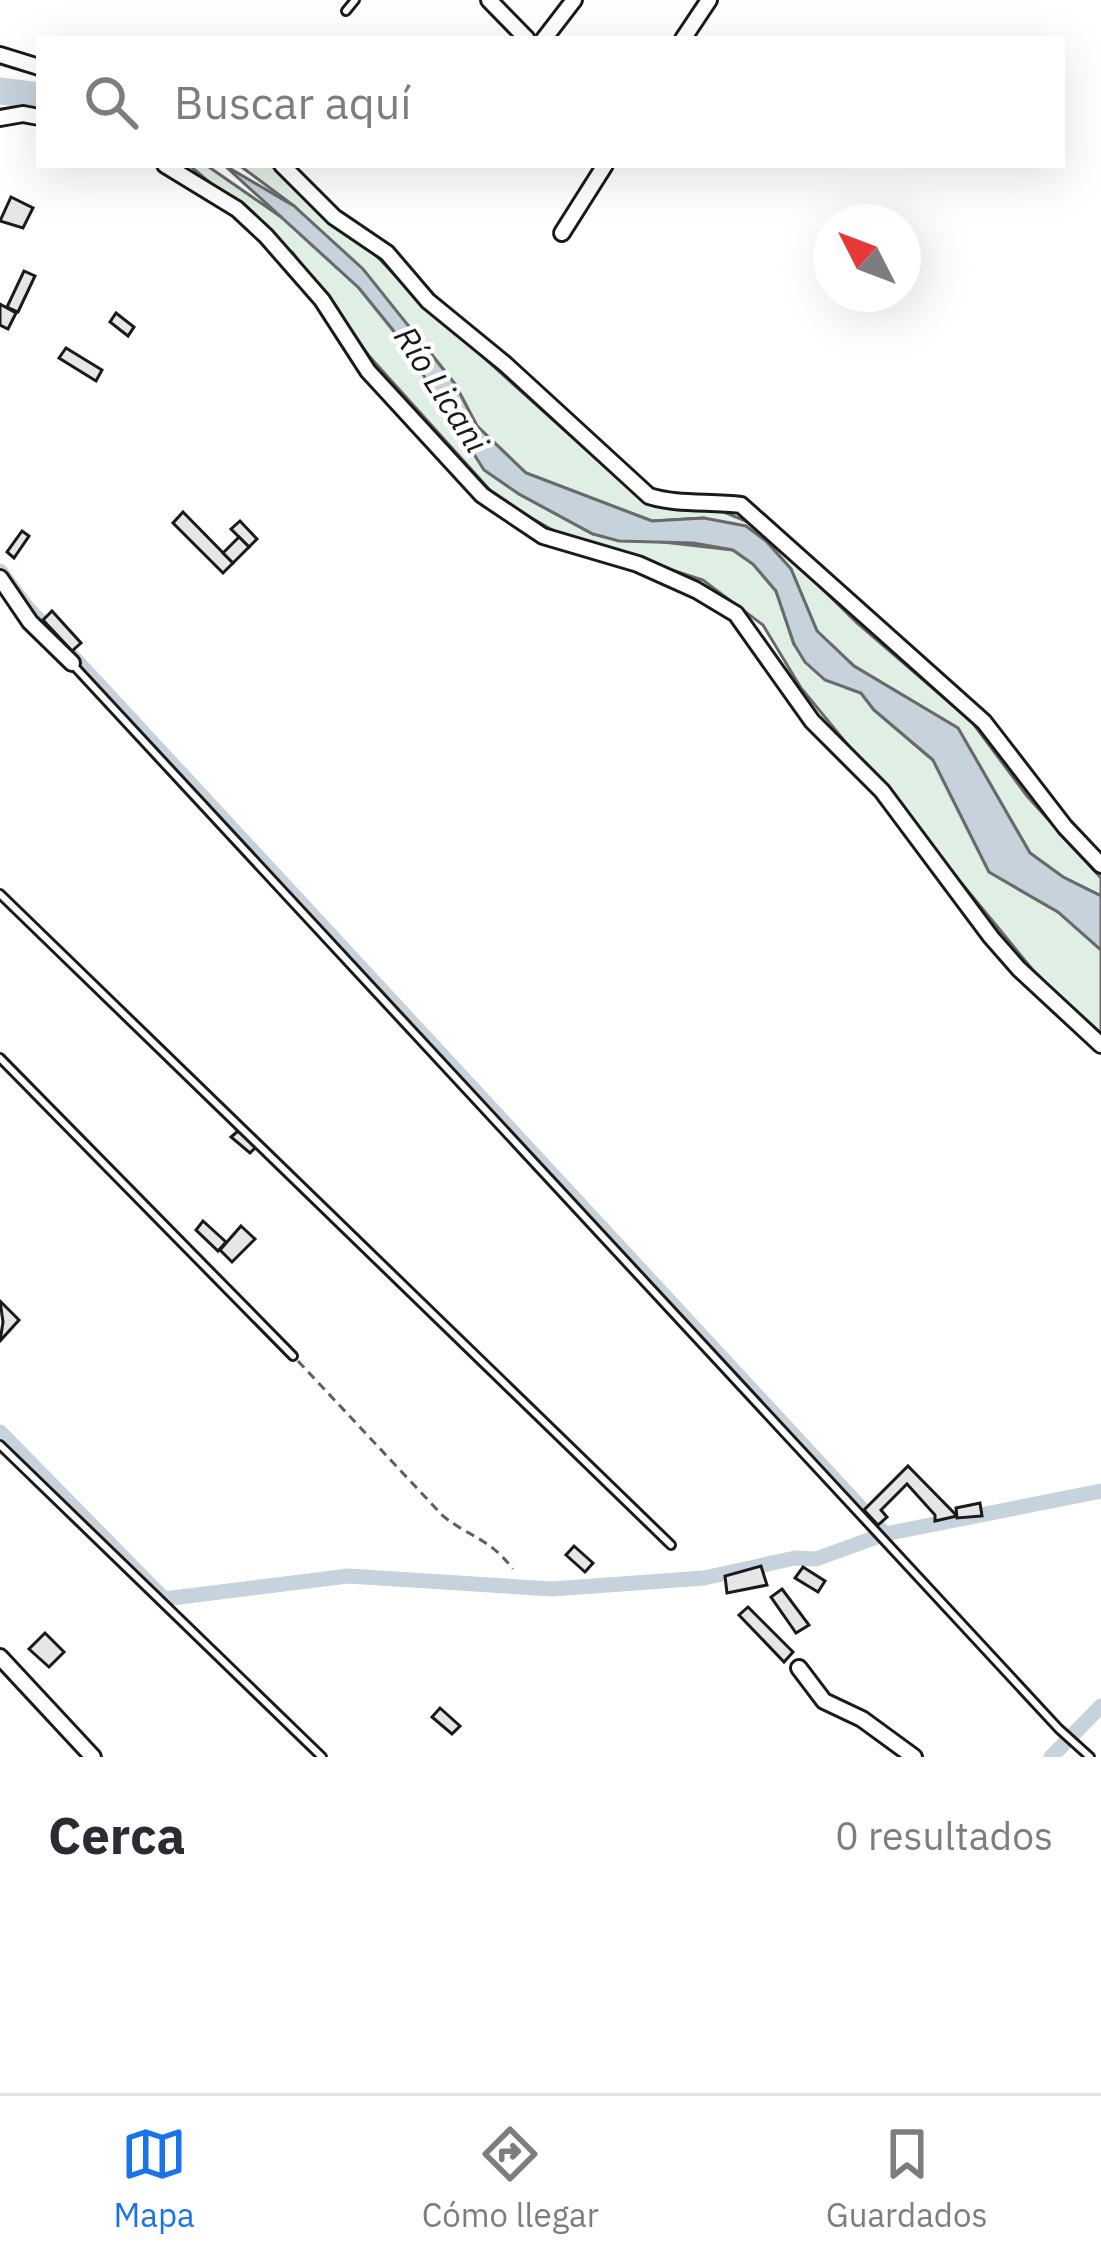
<!DOCTYPE html>
<html lang="es">
<head>
<meta charset="utf-8">
<style>
	:root { --surface:#fff; --page:#f7f7f7; --text:#2b2b33; --muted:#7c7c81; --line:#e1e1e2; --accent:#1a73e8 }
	body { margin:0; font-family:"IBM Plex Sans",sans-serif; background:var(--page); color:var(--text) }
	.compass { position:absolute; left:813px; top:204px; width:108px; height:108px; border-radius:50%; background:var(--surface); box-shadow:0 12px 48px #0002; rotate:312deg }
	.list { margin:0; padding:0; list-style:none }
	h2 { display:flex; justify-content:space-between; align-items:center; height:156px; margin:0; padding:0 48px; font-size:51px }
	h2 small { font-size:39px; font-weight:400; color:var(--muted) }
	.icon { flex:none; width:66px; height:66px; fill:none; stroke:currentColor; stroke-width:2; stroke-linecap:round; stroke-linejoin:round }
	.map { position:relative; flex:none; width:1101px; height:1757px; overflow:hidden }
	.search { position:absolute; background:var(--surface); box-shadow:0 12px 48px #0002; left:36px; right:36px; top:36px; height:132px; display:flex; align-items:center; gap:30px; box-sizing:border-box; padding:0 42px; border-radius:0px; color:var(--muted); font-size:45px }
	.sheet { height:336px; background:var(--surface) }
	nav { display:flex; justify-content:space-around; align-items:center; box-sizing:border-box; height:168px; border-top:3px solid var(--line); background:var(--surface); font-size:33px; color:var(--muted) }
	nav a { display:grid; justify-items:center; gap:6px }
	nav .on { color:var(--accent) }
	.map>svg:first-child { display:block }
</style>
</head>
<body>
<div class="map">
<svg width="1101" height="1757" viewBox="0 0 1101 1757">
	<rect width="100%" height="100%" fill="#fff"/>
	<g fill="#e0efe3" stroke="#6a6a6a" stroke-width="3">
		<polygon points="189,165 206,165 284,219 359,288 401,340 485,470 519,494 593,534 733,550 753,564 776,591 794,644 847,688 861,693 874,710 933,760 989,872 1058,912 1101,950 1101,1039 1032,969 801,688 763,625 703,580 556,532 498,499 369,356 293,253"/>
		<polygon points="239,165 271,165 346,224 411,292 623,483 663,502 719,510 758,526 857,623 972,722 1027,796 1101,878 1101,896 1063,877 1030,853 958,728 854,666 817,631 791,569 766,541 704,518 652,521 526,473 477,426 455,384 415,333 294,206"/>
	</g>
	<polygon fill="#c6d2dc" stroke="#6a6a6a" stroke-width="3" points="224,165 294,206 363,269 455,384 477,426 526,473 652,521 704,518 746,526 766,541 791,569 817,631 854,666 958,728 1030,853 1063,877 1101,896 1101,950 1058,912 989,872 933,760 874,710 861,693 825,680 805,662 794,644 776,591 753,564 733,550 693,543 619,541 593,534 519,494 484,470 401,340 359,288"/>
	<g fill="none" stroke-linecap="round" stroke-linejoin="round">
		<g stroke="#c6d2dc" stroke-width="15">
			<polyline points="0,571 26,606 885,1534 1101,1491"/>
			<polyline points="0,1432 164,1599 348,1576 552,1589 704,1578 795,1558 816,1559 885,1534"/>
			<polyline points="1051,1757 1101,1706"/>
		</g>
		<polyline stroke="#c6d2dc" stroke-width="27" points="0,91 39,96"/>
	</g>
	<g fill="#e6e6e6" stroke="#1a1a1a" stroke-width="3">
		<polygon points="11,197 33,208 23,228 0,221"/>
		<polygon points="24,271 35,276 18,312 7,307"/>
		<polygon points="0,304 16,313 8,329 0,325"/>
		<polygon points="116,313 134,327 128,336 110,322"/>
		<polygon points="66,348 102,370 96,381 59,358"/>
		<polygon points="183,512 233,563 223,573 173,523"/>
		<polygon points="240,521 257,539 249,547 231,529"/>
		<polygon points="22,531 29,536 14,558 7,552"/>
		<polygon points="239,537 249,547 233,563 223,553"/>
		<polygon points="52,611 81,643 72,651 43,620"/>
		<polygon points="238,1131 257,1146 250,1153 231,1137"/>
		<polygon points="203,1221 226,1242 218,1251 196,1230"/>
		<polygon points="241,1226 255,1239 232,1262 220,1250"/>
		<polygon points="0,1301 19,1320 0,1341 3,1322"/>
		<polygon points="908,1466 957,1516 935,1521 935,1515 907,1484 881,1510 887,1517 878,1525 864,1510"/>
		<polygon points="980,1503 982,1516 957,1518 956,1508"/>
		<polygon points="574,1546 593,1563 585,1572 566,1555"/>
		<polygon points="761,1566 767,1585 727,1593 725,1576"/>
		<polygon points="803,1567 825,1581 818,1592 795,1578"/>
		<polygon points="782,1589 809,1625 796,1633 771,1597"/>
		<polygon points="748,1607 793,1652 784,1662 739,1615"/>
		<polygon points="45,1633 64,1652 49,1667 29,1649"/>
		<polygon points="440,1708 460,1726 452,1734 432,1717"/>
	</g>
	<g fill="none" stroke-linecap="round" stroke-linejoin="round">
		<defs>
			<g id="service">
				<polyline points="346,11 355,0"/>
				<polyline points="74,666 1059,1729 1090,1757"/>
				<polyline points="0,894 671,1545"/>
				<polyline points="0,1058 293,1356"/>
				<polyline points="0,1445 322,1757"/>
			</g>
			<g id="minor">
				<polyline points="489,0 527,39"/>
				<polyline points="544,39 574,0"/>
				<polyline points="683,39 709,0"/>
				<polyline points="0,55 39,67"/>
				<polyline points="0,118 23,114 39,117"/>
				<polyline points="165,165 237,209 266,236 322,300 368,371 482,495 543,536 638,564 696,590 736,614 812,721 882,791 991,937 1019,969 1101,1045"/>
				<path d="M 282,165 L 334,217 L 387,253 L 428,301 L 505,364 L 649,496 C 676,505 711,501 741,505 L 984,722 L 1065,827 L 1101,865"/>
				<polyline points="562,233 605,165"/>
				<polyline points="0,578 30,622 72,663"/>
				<polyline points="0,1657 93,1757"/>
				<polyline points="799,1668 824,1701 862,1719 914,1757"/>
			</g>
		</defs>
		<use href="#service" stroke="#1a1a1a" stroke-width="12"/>
		<use href="#minor" stroke="#1a1a1a" stroke-width="20"/>
		<path stroke="#5f5f5f" stroke-width="3" stroke-dasharray="9 6" stroke-linecap="butt" d="M 298,1361 L 443,1516 C 471,1538 489,1538 513,1569"/>
		<use href="#service" stroke="#fff" stroke-width="6"/>
		<use href="#minor" stroke="#fff" stroke-width="14"/>
	</g>
	<g text-anchor="middle" dominant-baseline="central" stroke-width="9" stroke-linejoin="round" paint-order="stroke">
		<g font-size="33" font-style="italic" fill="#1a1a1a" stroke="#fff">
			<text transform="translate(442 389) rotate(57)">Río Licani</text>
		</g>
	</g>
</svg>
<svg class="compass" viewBox="-18 -18 36 36"><path d="M0-13l5 13h-10z" fill="#e53935"/><path d="M0 13l5-13h-10z" fill="#7c7c81"/></svg>
<div class="search"><svg class="icon" aria-label="search" viewBox="0 0 24 24"><circle cx="10" cy="10" r="6"/><path d="M15 15l6 6"/></svg>Buscar aquí</div>
</div>
<section class="sheet">
<h2>Cerca<small>0 resultados</small></h2>
<ul class="list">
</ul>
</section>
<nav>
<a class="on"><svg class="icon" aria-label="map" viewBox="0 0 24 24"><path d="M3 6l6-2 6 2 6-2v14l-6 2-6-2-6 2zM9 4v14M15 6v14"/></svg>Mapa</a>
<a><svg class="icon" aria-label="directions" viewBox="0 0 24 24"><path d="M12 3l9 9-9 9-9-9zM9 14v-3h6M13 9l2 2-2 2"/></svg>Cómo llegar</a>
<a><svg class="icon" aria-label="saved" viewBox="0 0 24 24"><path d="M7 4h10v16l-5-4-5 4z"/></svg>Guardados</a>
</nav>
</body>
</html>
